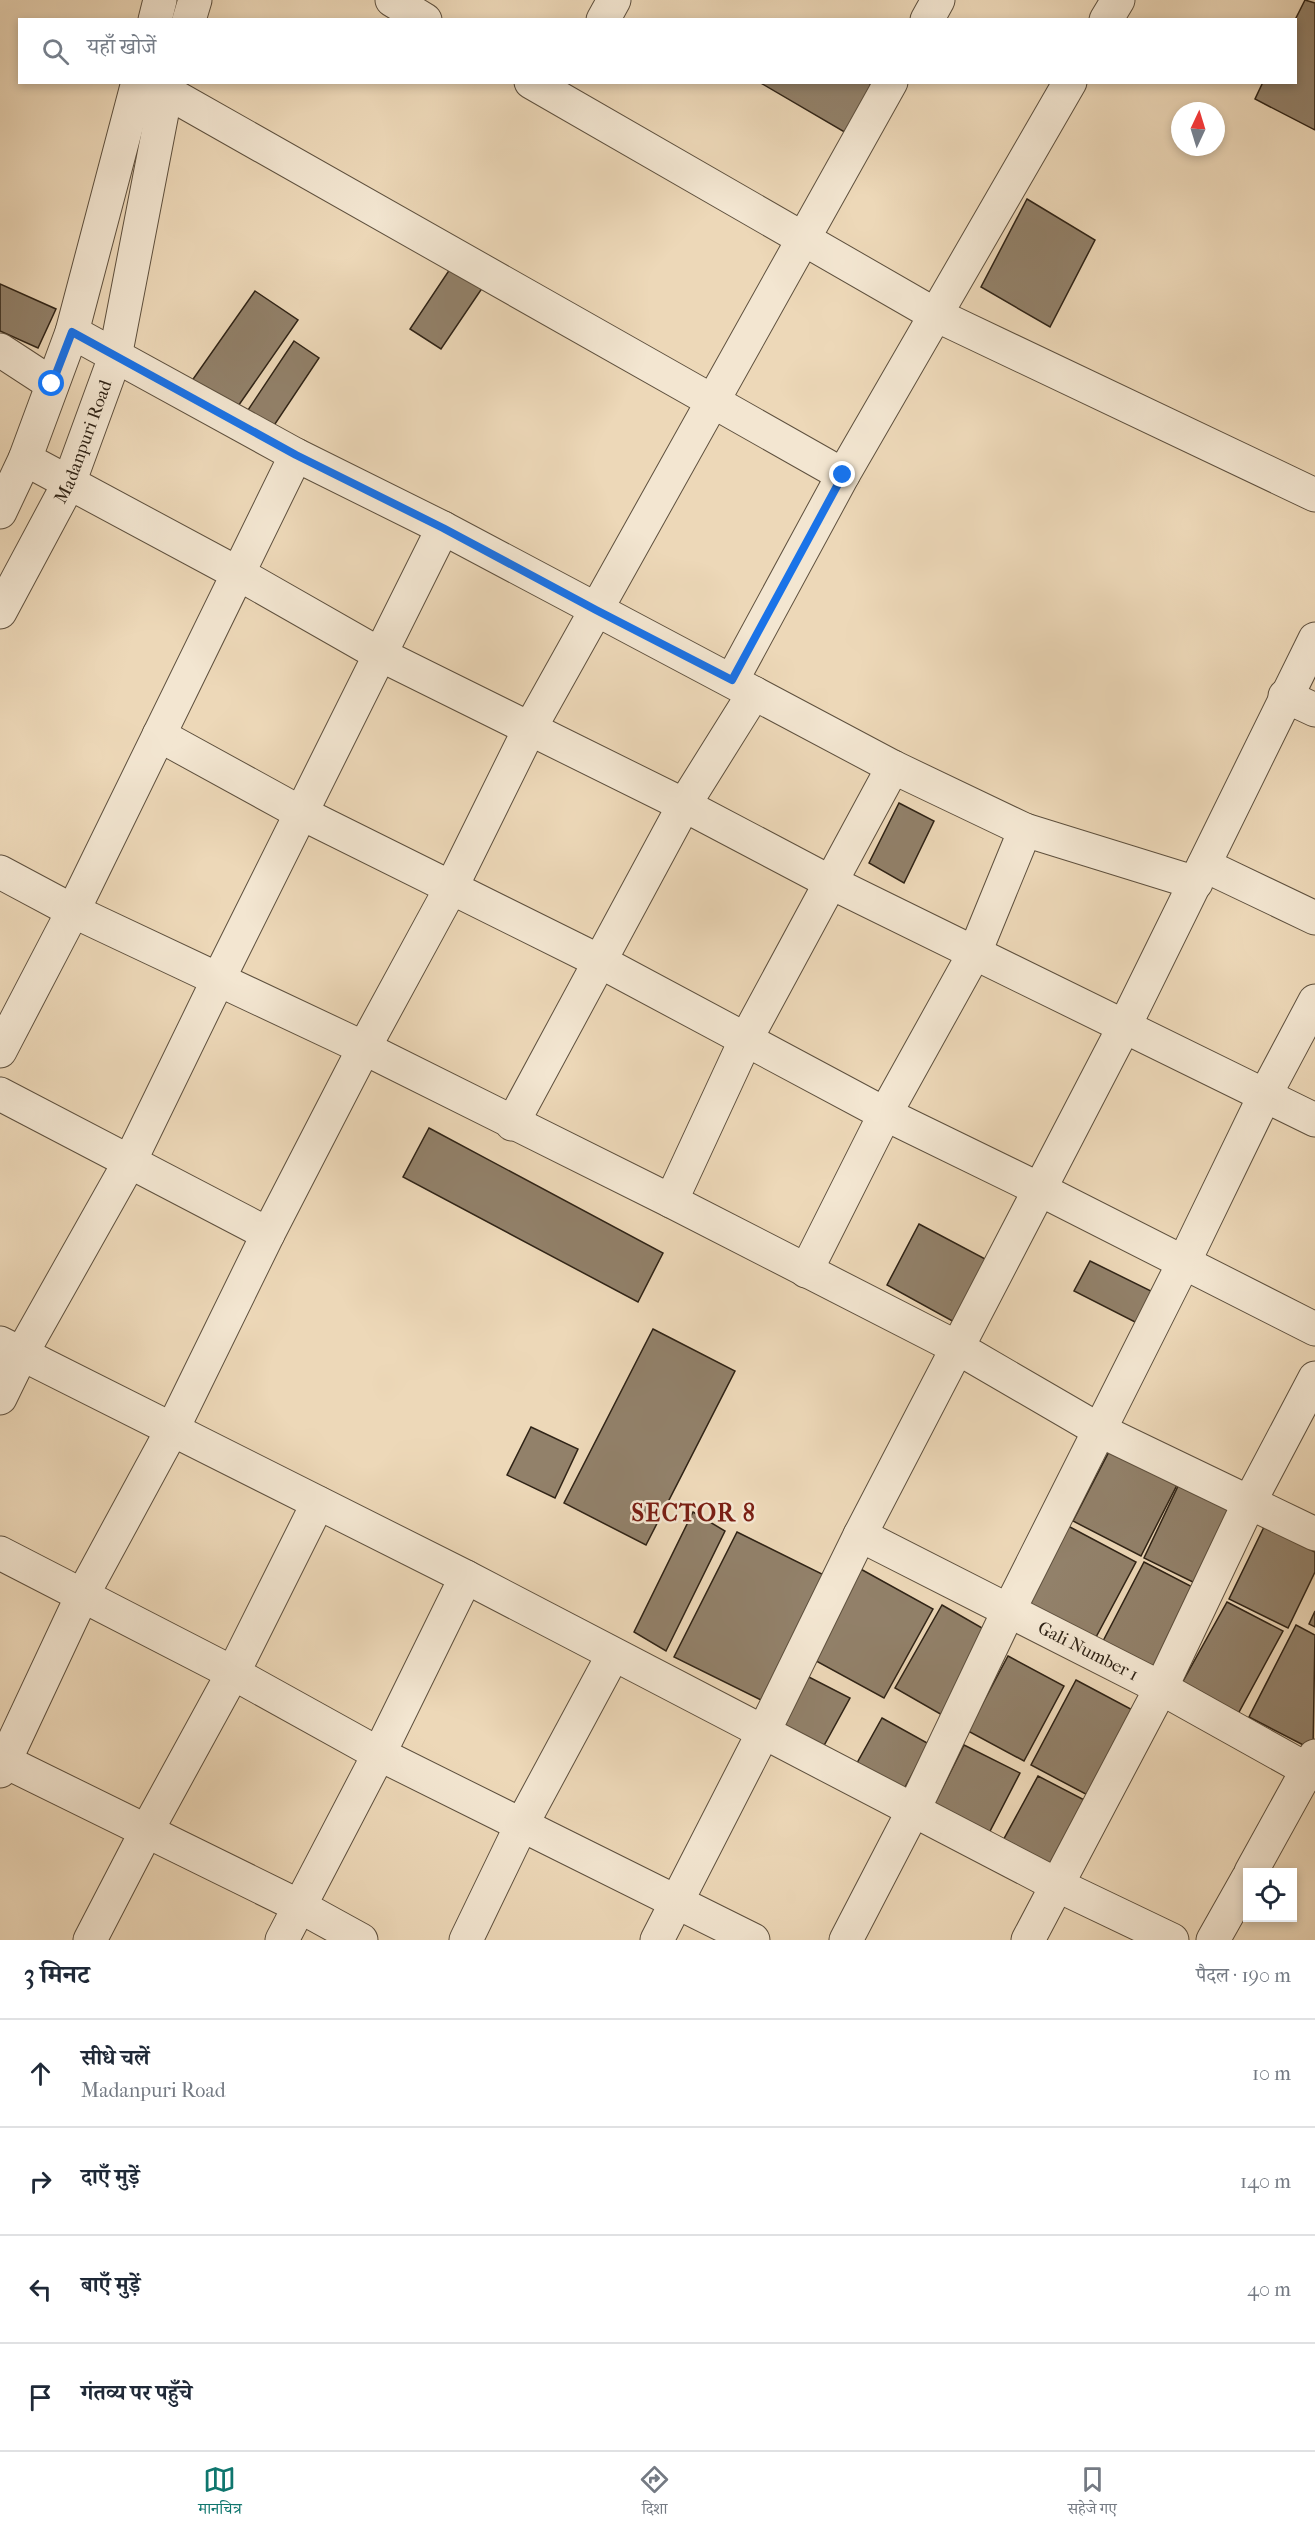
<!DOCTYPE html>
<html lang="hi">
<head>
<meta charset="utf-8">
<style>
	:root { --surface:#fff; --page:#f2f2f3; --text:#1f2937; --muted:#747a83; --line:#e0e1e3; --accent:#0f766e }
	body { margin:0; font-family:"IM FELL French Canon","Noto Serif Devanagari",serif; background:var(--page); color:var(--text) }
	.controls { position:absolute; right:18px; bottom:18px; display:grid; overflow:hidden; border-radius:0px; box-shadow:0 3px 9px #0003 }
	.controls button { width:54px; height:54px; display:grid; place-items:center; padding:0; border:0; border-bottom:2px solid var(--line); background:var(--surface); color:var(--text); font:30px sans-serif }
	.compass { position:absolute; left:1171px; top:102px; width:54px; height:54px; border-radius:50%; background:var(--surface); box-shadow:0 3px 9px #0003; rotate:4deg }
	.stop { position:absolute; width:18px; height:18px; margin:-14px; border:4px solid #1a73e8; border-radius:50%; background:#fff }
	.stop.end { background:#1a73e8; border-color:#fff; box-shadow:0 2px 6px #0008 }
	.list { margin:0; padding:0; list-style:none }
	h2 { display:flex; justify-content:space-between; align-items:center; height:78px; margin:0; padding:0 24px; font-size:26px }
	h2 small { font-size:20px; font-weight:400; color:var(--muted) }
	.list li { display:grid; grid-template-columns:39px 1fr auto; gap:18px; align-items:center; box-sizing:border-box; height:108px; padding:0 24px; border-top:2px solid var(--line) }
	.list b { display:block; font-size:22px; white-space:nowrap }
	.list p { margin:0; font-size:20px; white-space:nowrap; color:var(--muted) }
	.list em { font-size:20px; font-style:normal; color:var(--muted) }
	.icon { flex:none; width:33px; height:33px; fill:none; stroke:currentColor; stroke-width:2; stroke-linecap:round; stroke-linejoin:round }
	.map { position:relative; flex:none; width:1315px; height:1940px; overflow:hidden }
	.search { position:absolute; background:var(--surface); box-shadow:0 3px 9px #0003; left:18px; right:18px; top:18px; height:66px; display:flex; align-items:center; gap:15px; box-sizing:border-box; padding:0 21px; border-radius:0px; color:var(--muted); font-size:22px }
	.sheet { height:510px; background:var(--surface) }
	nav { display:flex; justify-content:space-around; align-items:center; box-sizing:border-box; height:84px; border-top:2px solid var(--line); background:var(--surface); font-size:16px; color:var(--muted) }
	nav a { display:grid; justify-items:center; gap:3px }
	nav .on { color:var(--accent) }
	.map>svg:first-child { display:block }
</style>
</head>
<body>
<div class="map">
<svg width="1315" height="1940" viewBox="0 0 1315 1940">
	<rect width="100%" height="100%" fill="#edd8b8"/>
	<filter id="stains"><feTurbulence type="fractalNoise" baseFrequency=".00333" numOctaves="4"/><feColorMatrix values="0 0 0 0 .2 0 0 0 0 .09 0 0 0 0 .02 0 0 0 .5 -.17"/></filter>
	<radialGradient id="worn" r=".72"><stop offset=".6" stop-color="#630" stop-opacity="0"/><stop offset="1" stop-color="#630" stop-opacity=".3"/></radialGradient>
	<g fill="#92816a" stroke="#2f2316" stroke-width="1.5">
		<polygon points="1305,0 1315,3 1315,130 1255,99 1263,82 1296,82 1295,20"/>
		<polygon points="759,82 867,82 880,90 853,137"/>
		<polygon points="1027,199 1095,240 1050,327 981,287"/>
		<polygon points="456,260 487,281 441,349 410,329"/>
		<polygon points="0,284 56,309 38,348 0,331"/>
		<polygon points="255,291 298,320 234,412 191,382"/>
		<polygon points="294,341 319,358 271,430 246,413"/>
		<polygon points="899,803 934,821 904,883 869,863"/>
		<polygon points="429,1128 663,1253 638,1302 403,1177"/>
		<polygon points="919,1224 989,1261 956,1323 887,1285"/>
		<polygon points="1090,1261 1153,1292 1137,1323 1074,1291"/>
		<polygon points="653,1329 735,1371 646,1545 564,1503"/>
		<polygon points="531,1427 578,1449 555,1498 507,1475"/>
		<polygon points="1113,1444 1180,1479 1141,1556 1073,1521"/>
		<polygon points="1180,1482 1244,1513 1207,1589 1144,1558"/>
		<polygon points="693,1512 725,1531 666,1651 634,1632"/>
		<polygon points="1068,1526 1136,1562 1095,1639 1027,1603"/>
		<polygon points="1264,1527 1315,1552 1315,1572 1288,1628 1229,1599"/>
		<polygon points="737,1532 824,1575 761,1700 674,1657"/>
		<polygon points="1144,1562 1206,1594 1163,1677 1101,1645"/>
		<polygon points="857,1567 933,1609 884,1698 807,1656"/>
		<polygon points="1227,1602 1283,1631 1238,1714 1182,1683"/>
		<polygon points="942,1605 996,1636 949,1719 895,1688"/>
		<polygon points="1315,1611 1315,1627 1309,1624"/>
		<polygon points="1296,1625 1315,1635 1313,1750 1249,1717"/>
		<polygon points="1008,1656 1064,1686 1024,1761 968,1731"/>
		<polygon points="801,1673 850,1698 821,1751 772,1726"/>
		<polygon points="1076,1680 1142,1715 1097,1800 1031,1765"/>
		<polygon points="882,1718 929,1744 904,1789 857,1763"/>
		<polygon points="964,1745 1020,1773 987,1837 932,1809"/>
		<polygon points="1038,1776 1096,1806 1058,1877 1000,1846"/>
	</g>
	<g fill="none" stroke-linecap="round" stroke-linejoin="round">
		<defs>
			<g id="minor">
				<polyline points="392,0 425,20"/>
				<polyline points="603,20 614,0"/>
				<polyline points="927,20 938,0"/>
				<polyline points="1106,20 1118,0"/>
				<polyline points="531,82 934,314 1315,495"/>
				<polyline points="140,84 165,91 843,475"/>
				<polyline points="72,332 296,455 443,528 893,767 1025,830 1196,883"/>
				<polyline points="0,350 52,384"/>
				<polyline points="25,459 239,574 381,655 684,805 830,882 1315,1120"/>
				<polyline points="732,680 843,475 1070,82"/>
				<polyline points="1285,696 1315,710"/>
				<polyline points="159,735 301,813 601,962 885,1114 1041,1190 1315,1329"/>
				<polyline points="1204,865 1315,918"/>
				<polyline points="0,872 73,911 364,1048 671,1201 958,1348 1099,1430 1315,1534"/>
				<polyline points="0,1051 73,911 296,455"/>
				<polyline points="0,1094 268,1234"/>
				<polyline points="512,1124 684,805 754,693"/>
				<polyline points="671,1201 746,1039 893,767"/>
				<polyline points="806,1271 885,1114 975,952 1025,830"/>
				<polyline points="0,1343 466,1577 1057,1885 1172,1940"/>
				<polyline points="0,1398 22,1353 129,1163 219,978 443,528"/>
				<path id="s1" d="M 860,1535 L 1161,1688 L 1315,1774"/>
				<polyline points="0,1553 233,1673 379,1754 753,1940"/>
				<polyline points="0,1759 301,1907 361,1940"/>
				<polyline points="0,1771 82,1596 172,1430 268,1234 364,1048 451,888 529,730 891,82"/>
				<polyline points="1251,1872 1315,1756"/>
				<polyline points="90,1940 146,1832 233,1673 318,1503"/>
				<polyline points="282,1940 379,1754 466,1577"/>
				<polyline points="466,1940 522,1824 613,1655"/>
				<polyline points="657,1940 763,1733 860,1535 1125,1025 1315,639"/>
				<polyline points="846,1940 914,1809 1008,1612 1183,1264 1265,1095 1315,1001"/>
				<polyline points="1028,1940 1161,1688 1249,1503 1315,1378"/>
				<polyline points="1213,1940 1248,1878"/>
			</g>
			<g id="tertiary">
				<polyline points="155,20 160,0"/>
				<polyline points="189,20 195,0"/>
				<polyline points="0,512 25,459 72,332 138,82"/>
				<path id="s2" d="M 0,612 L 69,483 L 115,357 L 168,82"/>
			</g>
		</defs>
		<use href="#minor" stroke="#5e503e" stroke-width="35"/>
		<use href="#tertiary" stroke="#5e503e" stroke-width="35"/>
		<use href="#minor" stroke="#f3e6d1" stroke-width="33"/>
		<use href="#tertiary" stroke="#f3e6d1" stroke-width="33"/>
	</g>
	<g fill="none" stroke-linecap="round" stroke-linejoin="round">
		<polyline stroke="#1a73e8" stroke-width="8" points="52,384 72,332 296,455 443,528 596,610 732,680 843,475"/>
	</g>
	<g text-anchor="middle" dominant-baseline="central" stroke-width="5" stroke-linejoin="round" paint-order="stroke">
		<g font-size="18" fill="#2f2316" stroke="#f3e6d1">
			<text stroke="none"><textPath href="#s2" startOffset="190">Madanpuri Road</textPath></text>
			<text stroke="none"><textPath href="#s1" startOffset="256">Gali Number 1</textPath></text>
		</g>
		<g font-size="24" font-weight="bold" letter-spacing="1.5" fill="#7a1f14" stroke="#f3e6d1">
			<text x="694" y="1513">SECTOR 8</text>
		</g>
	</g>
	<rect width="100%" height="100%" filter="url(#stains)"/>
	<rect width="100%" height="100%" fill="url(#worn)"/>
</svg>
<div class="controls">
<button><svg class="icon" aria-label="locate" viewBox="0 0 24 24"><circle cx="12" cy="12" r="6"/><path d="M12 2v4M12 18v4M2 12h4M18 12h4"/></svg></button>
</div>
<svg class="compass" viewBox="-18 -18 36 36"><path d="M0-13l5 13h-10z" fill="#e53935"/><path d="M0 13l5-13h-10z" fill="#747a83"/></svg>
<div class="stop" style="left:52px;top:384px"></div>
<div class="stop end" style="left:843px;top:475px"></div>
<div class="search"><svg class="icon" aria-label="search" viewBox="0 0 24 24"><circle cx="10" cy="10" r="6"/><path d="M15 15l6 6"/></svg>यहाँ खोजें</div>
</div>
<section class="sheet">
<h2>3 मिनट<small>पैदल · 190 m</small></h2>
<ul class="list">
<li><svg class="icon" aria-label="ahead" viewBox="0 0 24 24"><path d="M12 20V5M6 11l6-6 6 6"/></svg><div><b>सीधे चलें</b><p>Madanpuri Road</p></div><em>10 m</em></li>
<li><svg class="icon" aria-label="right" viewBox="0 0 24 24"><path d="M7 20v-9h11M14 6l5 5-5 5"/></svg><div><b>दाएँ मुड़ें</b></div><em>140 m</em></li>
<li><svg class="icon" aria-label="left" viewBox="0 0 24 24"><path d="M17 20v-9H6M10 6l-5 5 5 5"/></svg><div><b>बाएँ मुड़ें</b></div><em>40 m</em></li>
<li><svg class="icon" aria-label="arrive" viewBox="0 0 24 24"><path d="M6 21V4h12l-3 4 3 4H6"/></svg><div><b>गंतव्य पर पहुँचे</b></div></li>
</ul>
</section>
<nav>
<a class="on"><svg class="icon" aria-label="map" viewBox="0 0 24 24"><path d="M3 6l6-2 6 2 6-2v14l-6 2-6-2-6 2zM9 4v14M15 6v14"/></svg>मानचित्र</a>
<a><svg class="icon" aria-label="directions" viewBox="0 0 24 24"><path d="M12 3l9 9-9 9-9-9zM9 14v-3h6M13 9l2 2-2 2"/></svg>दिशा</a>
<a><svg class="icon" aria-label="saved" viewBox="0 0 24 24"><path d="M7 4h10v16l-5-4-5 4z"/></svg>सहेजे गए</a>
</nav>
</body>
</html>
